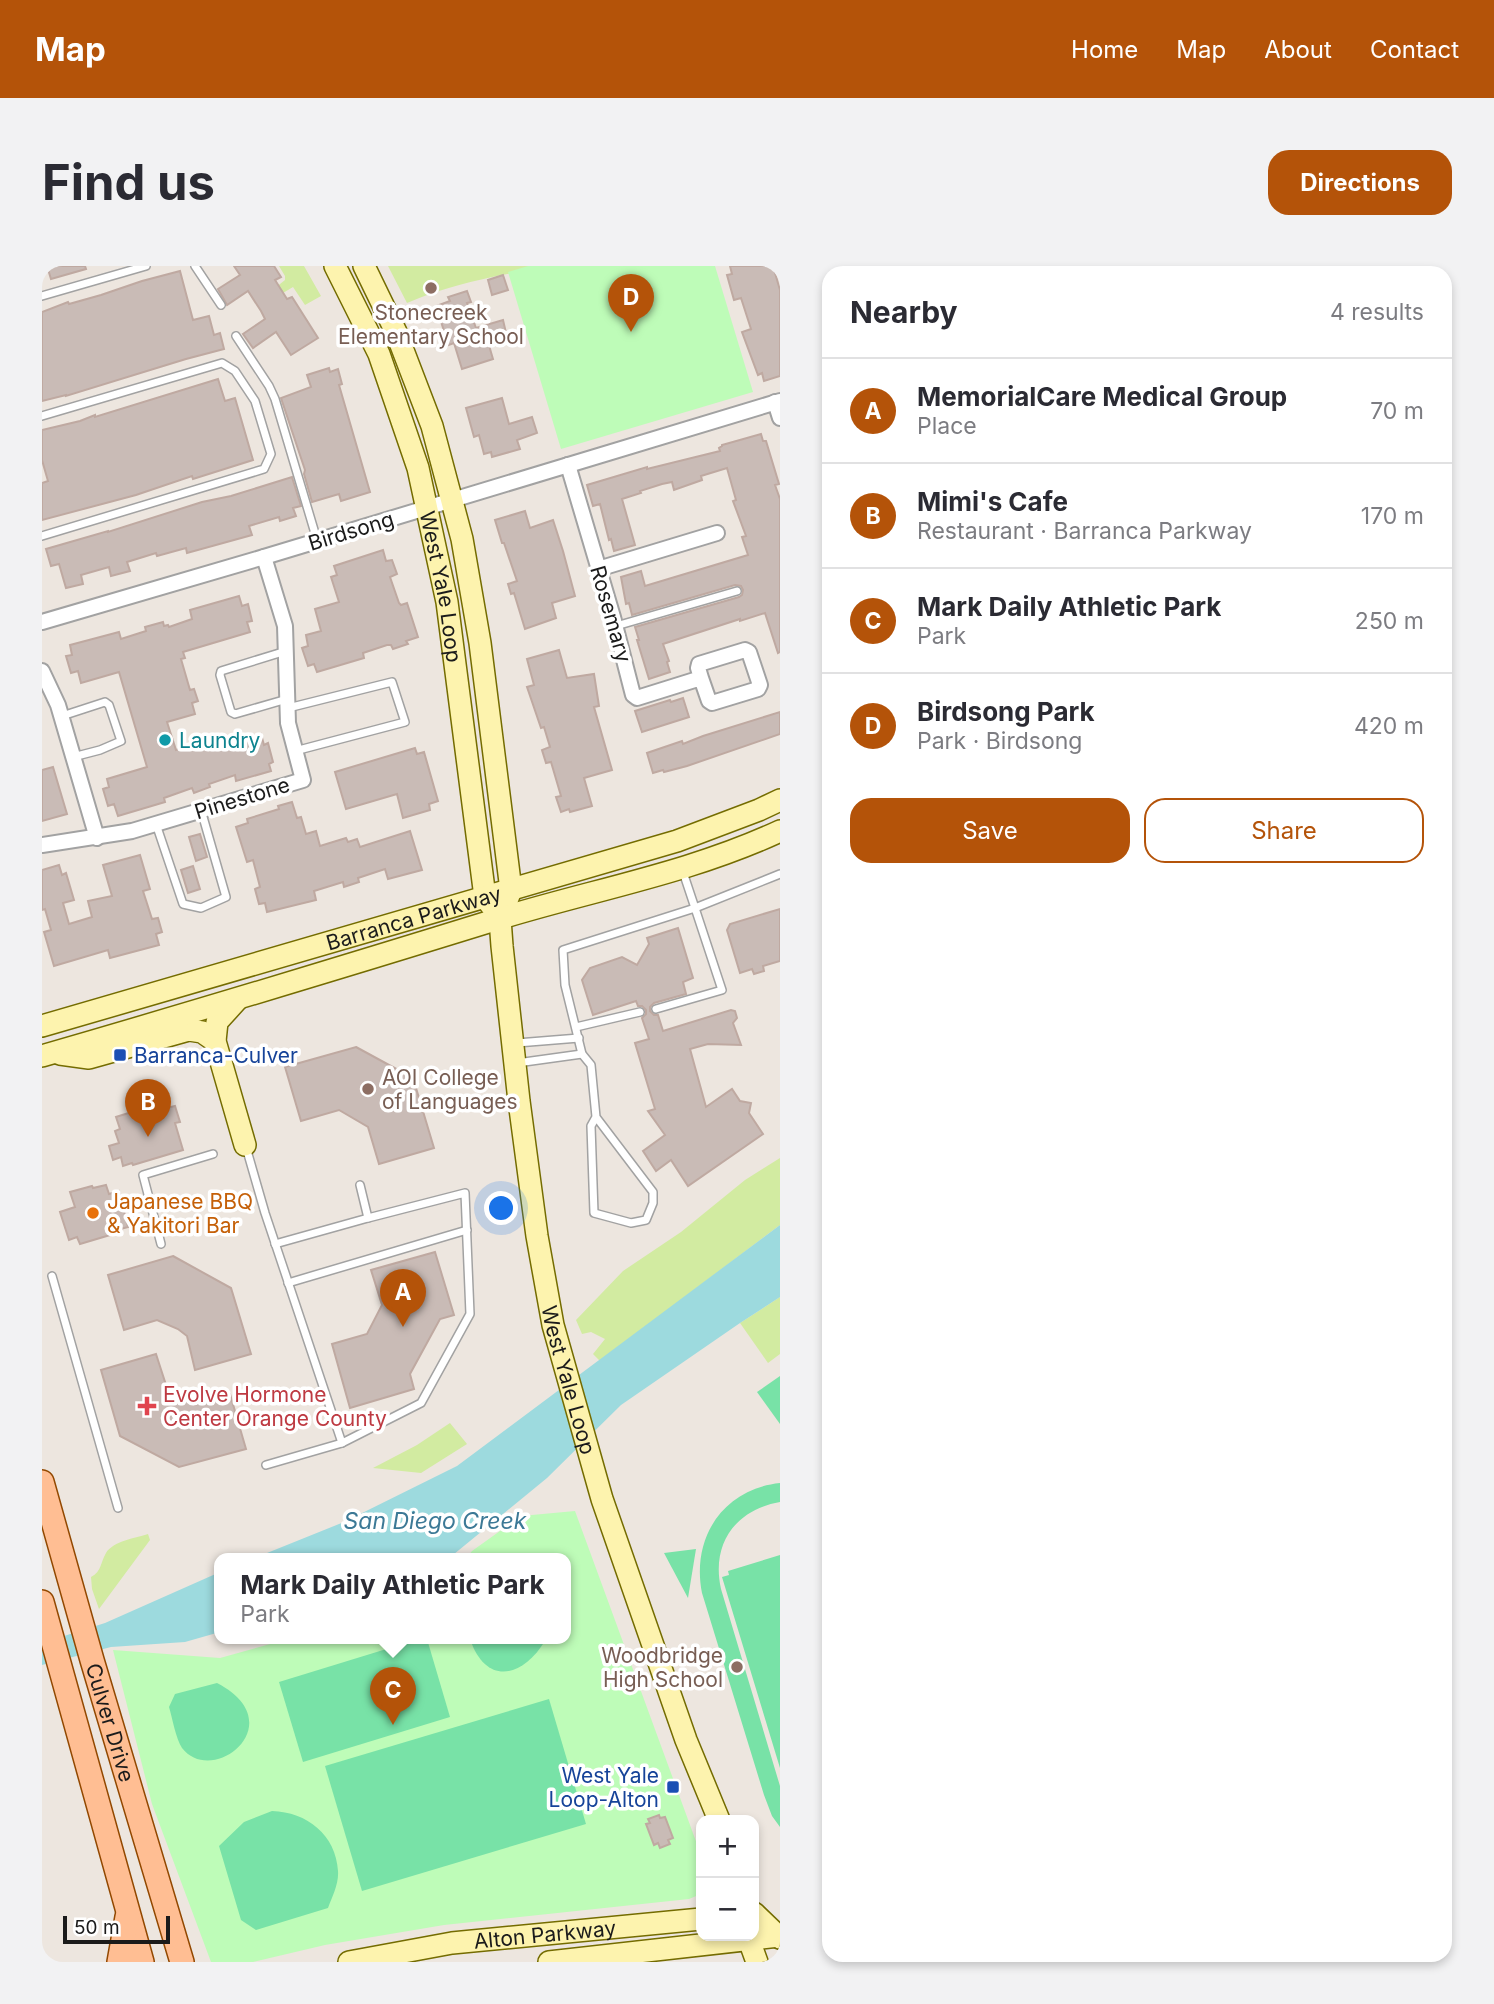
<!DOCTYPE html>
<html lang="en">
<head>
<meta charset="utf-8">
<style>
	:root { --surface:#fff; --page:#f2f2f3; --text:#2b2b33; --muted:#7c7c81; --line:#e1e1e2; --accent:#b45309 }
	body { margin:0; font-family:Inter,sans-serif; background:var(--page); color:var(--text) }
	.controls { position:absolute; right:21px; bottom:21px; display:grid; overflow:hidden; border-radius:14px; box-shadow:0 4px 10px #0003 }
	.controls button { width:63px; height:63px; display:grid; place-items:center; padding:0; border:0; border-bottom:2px solid var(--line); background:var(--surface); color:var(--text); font:35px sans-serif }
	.scale { position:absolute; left:21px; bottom:18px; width:107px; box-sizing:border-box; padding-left:7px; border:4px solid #1b1b1b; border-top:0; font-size:19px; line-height:24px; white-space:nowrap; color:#1b1b1b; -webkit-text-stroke:5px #fff; paint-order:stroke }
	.you { position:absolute; left:460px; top:943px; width:24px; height:24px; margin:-18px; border:5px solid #fff; border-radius:50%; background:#1a73e8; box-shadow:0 0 0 10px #1a73e833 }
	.badge { display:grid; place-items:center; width:46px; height:46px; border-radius:50%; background:var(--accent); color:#fff; font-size:23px; font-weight:700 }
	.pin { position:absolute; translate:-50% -58px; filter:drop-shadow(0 2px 4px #0008) }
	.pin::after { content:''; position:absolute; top:37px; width:24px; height:21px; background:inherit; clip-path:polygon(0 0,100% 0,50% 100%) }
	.popup { position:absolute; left:172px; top:1287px; width:357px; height:91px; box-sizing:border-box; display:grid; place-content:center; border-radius:14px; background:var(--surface); filter:drop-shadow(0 2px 5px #0005); font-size:23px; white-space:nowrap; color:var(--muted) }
	.popup b { font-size:26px; color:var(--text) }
	.popup::after { content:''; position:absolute; left:50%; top:100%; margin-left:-14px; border:14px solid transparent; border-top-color:var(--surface) }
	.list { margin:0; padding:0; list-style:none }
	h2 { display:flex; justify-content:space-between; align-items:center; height:91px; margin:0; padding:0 28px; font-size:30px }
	h2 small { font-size:23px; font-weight:400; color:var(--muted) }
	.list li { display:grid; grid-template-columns:46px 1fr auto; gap:21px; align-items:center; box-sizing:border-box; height:105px; padding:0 28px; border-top:2px solid var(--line) }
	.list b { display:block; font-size:26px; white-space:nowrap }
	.list p { margin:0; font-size:23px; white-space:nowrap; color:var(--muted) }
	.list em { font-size:23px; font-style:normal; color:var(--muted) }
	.actions { display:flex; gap:14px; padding:21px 28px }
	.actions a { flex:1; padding:16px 0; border:2px solid var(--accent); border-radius:21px; text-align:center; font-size:24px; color:var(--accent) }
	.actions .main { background:var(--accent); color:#fff }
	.map { position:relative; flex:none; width:738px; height:1696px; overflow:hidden; border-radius:21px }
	header { display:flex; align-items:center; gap:42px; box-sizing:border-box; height:98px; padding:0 35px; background:var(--accent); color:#fff }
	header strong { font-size:33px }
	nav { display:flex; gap:38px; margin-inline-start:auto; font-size:24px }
	.intro { display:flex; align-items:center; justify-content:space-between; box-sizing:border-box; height:168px; padding:0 42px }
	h1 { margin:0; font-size:49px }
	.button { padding:18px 32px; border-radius:21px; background:var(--accent); color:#fff; font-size:24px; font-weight:700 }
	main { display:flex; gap:42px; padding:0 42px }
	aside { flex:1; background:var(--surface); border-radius:21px; box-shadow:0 4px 10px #0003 }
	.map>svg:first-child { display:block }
</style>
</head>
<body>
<header>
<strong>Map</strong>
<nav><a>Home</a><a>Map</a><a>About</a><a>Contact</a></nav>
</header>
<div class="intro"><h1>Find us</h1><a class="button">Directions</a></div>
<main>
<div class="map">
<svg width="738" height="1696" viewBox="0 0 738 1696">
	<rect width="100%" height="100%" fill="#ede6df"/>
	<g fill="#d2eba1">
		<polygon points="237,0 262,0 279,30 263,39 251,21 241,27 233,22 243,14 243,10"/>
		<path d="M 346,0 L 512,0 C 462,8 411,17 365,37 Z"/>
		<polygon points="738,892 738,959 558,1095 551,1088 563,1073 549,1066 540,1068 534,1054 581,1005 639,966 703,914"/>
		<polygon points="738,1031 738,1088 726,1097 698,1057"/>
		<polygon points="408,1157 425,1178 379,1207 331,1202 375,1179"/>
		<path d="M 106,1268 L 108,1274 L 57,1343 L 50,1323 L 49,1311 C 60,1305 58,1297 64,1287 C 71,1275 94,1272 106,1268 Z"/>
	</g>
	<g fill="#befcb8">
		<polygon points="486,0 673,0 711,126 519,183 466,6"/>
		<polygon points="533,1245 659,1589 659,1628 647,1633 402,1659 283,1679 211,1696 169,1696 110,1538 71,1384 178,1392 246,1373 524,1373 524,1293 424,1293 430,1285 479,1250"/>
	</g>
	<g fill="#78e2a7">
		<polygon points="738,1110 738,1158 715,1126"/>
		<path d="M 738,1217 L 738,1236 C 693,1244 669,1278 679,1323 L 738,1520 L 738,1561 L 730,1550 L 722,1529 L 660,1327 C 649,1272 681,1223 738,1217 Z"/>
		<polygon points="654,1283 646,1332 622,1287"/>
		<polygon points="738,1289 738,1502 680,1311 687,1309 686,1305"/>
		<polygon points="377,1373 385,1373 408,1451 261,1496 237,1416"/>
		<path d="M 428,1373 L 503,1373 L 503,1375 C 480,1412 444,1420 428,1373 Z"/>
		<path d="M 175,1417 C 252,1457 171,1522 140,1482 C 134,1473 130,1451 127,1441 L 133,1428 Z"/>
		<polygon points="507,1433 544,1558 320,1625 283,1500"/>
		<path d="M 230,1545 C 265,1546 294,1569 296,1605 C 297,1618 290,1631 286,1642 L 214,1664 L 199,1654 L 177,1580 L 202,1556 Z"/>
	</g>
	<g fill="#9ddade">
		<polygon points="738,959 738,1031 698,1057 579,1139 505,1212 406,1293 210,1293 302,1256 415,1200"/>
		<polygon points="178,1306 178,1366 143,1376 69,1381 0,1399 0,1377 63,1357"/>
	</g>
	<g fill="#c9bbb6" stroke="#bfa9a1" stroke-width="2">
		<polygon points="5,0 43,0 44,3 9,13"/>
		<polygon points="192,0 232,0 239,11 233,14 245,33 250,31 276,72 249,89 234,66 211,82 201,68 223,53 219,45 206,25 185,39 176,23 198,9"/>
		<polygon points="688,0 731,0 738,24 738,110 722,115 720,107 716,109 700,66 709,63 699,32 692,34 685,9 690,8"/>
		<polygon points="138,5 151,54 167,50 172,69 178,67 182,83 144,93 24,130 24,129 0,135 0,46 26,36 27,38 59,29 100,15"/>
		<polygon points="461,9 466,24 450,29 446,14"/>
		<polygon points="425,25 429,36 425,37 434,62 461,54 465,71 446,76 451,93 420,103 412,77 404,80 399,66 402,65 394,40 408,35 406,31"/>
		<polygon points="287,102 288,106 296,103 300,118 297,119 328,226 299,235 297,228 270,236 262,208 263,204 239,132 269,121 265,109"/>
		<polygon points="176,113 183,135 193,132 211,194 151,213 150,210 94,229 0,254 0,217 6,215 0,194 0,164 38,155 53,149 53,151"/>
		<polygon points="460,132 467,158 490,151 495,167 475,174 478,183 450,191 449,186 442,188 437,169 432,171 424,142"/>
		<polygon points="719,168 721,175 724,175 737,218 733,219 738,233 738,386 736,387 723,347 698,355 698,353 621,378 627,395 625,396 628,406 607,413 595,374 597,374 593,361 697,331 700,329 701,324 699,320 693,319 590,349 587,337 584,338 579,311 599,305 603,320 706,289 700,271 704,270 691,235 694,234 685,202 659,210 660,214 632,224 630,216 620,218 598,225 599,227 580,233 593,279 572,285 569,273 567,274 558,238 551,240 545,219 605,201 605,203 678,185 677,182 680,180 680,179"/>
		<polygon points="250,211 259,240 251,242 254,250 238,255 237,251 207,260 210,269 145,287 144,282 115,290 114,287 85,296 88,305 69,310 67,301 39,309 41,318 24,322 17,298 9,300 4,283 66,265 66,266 160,236 189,230"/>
		<polygon points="483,245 488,262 511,254 521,285 533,330 510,337 514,352 483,363 472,327 469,328 466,318 475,315 462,277 460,277 453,254"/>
		<polygon points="341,284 344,295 350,294 355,308 348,311 357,337 359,339 365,337 376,371 364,375 366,378 351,383 349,379 345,379 321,387 322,392 275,406 272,398 266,400 260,382 266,380 264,369 279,365 273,343 297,336 289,311 295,309 292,300"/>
		<polygon points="197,330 200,340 206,338 210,355 205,356 208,366 141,386 143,392 139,393 148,424 152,423 156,435 150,437 153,448 125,456 134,484 154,478 155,482 166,479 167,483 219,468 222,479 226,477 231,496 227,498 229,505 194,515 193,509 167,518 168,521 152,527 150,522 122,532 123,536 76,550 72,538 66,540 61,523 67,521 65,513 105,501 77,406 39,417 36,405 29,407 24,390 30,389 28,379 77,366 79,373 104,365 103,361 121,356 122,360 126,359 127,361 150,353 148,344"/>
		<polygon points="517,384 525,412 552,408 557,440 552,441 570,504 542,512 550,540 528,546 527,543 519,546 514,531 519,530 509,496 504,497 500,484 508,481 502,461 499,462 485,421 492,419 485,393"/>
		<polygon points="641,432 647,451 600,466 593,445 628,434 629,436"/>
		<polygon points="738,446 738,468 645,500 622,506 621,504 611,507 605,487 640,475 641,478 661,470"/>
		<polygon points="373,482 375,488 382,486 396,535 387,538 388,544 361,552 355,528 304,543 293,506"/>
		<polygon points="11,501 25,548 0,555 0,504"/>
		<polygon points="250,536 255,552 259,551 264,568 274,565 278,580 304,572 306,576 315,573 318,581 368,565 380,604 346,613 343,603 316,612 317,616 302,621 301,616 272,625 274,634 225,646 223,637 217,638 213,623 218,621 211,594 205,596 194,561 206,557 205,553 237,543 236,540"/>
		<polygon points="158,568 165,591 154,595 147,571"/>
		<polygon points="98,589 108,623 101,625 110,653 116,652 120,666 114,668 117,679 68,692 66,684 12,700 2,666 9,664 3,643 0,644 0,604 17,599 20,609 24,607 32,634 21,637 27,658 50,651 46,635 70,630 61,599"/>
		<polygon points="151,600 158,623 146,627 139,604"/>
		<polygon points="738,643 738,695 721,700 722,705 712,708 710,703 698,707 685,664 688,658"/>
		<polygon points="636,662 651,712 641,716 644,728 612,737 608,741 608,745 612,749 616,749 621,765 689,744 693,745 695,752 691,757 699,779 666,778 648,783 664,841 690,823 698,835 709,837 707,847 721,868 646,920 629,894 614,905 601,885 623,869 606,845 613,843 593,777 607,773 600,752 604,748 604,744 600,740 596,740 594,735 551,749 540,714 548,702 580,691 595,699 607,678 605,672"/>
		<polygon points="314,781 371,812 392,882 337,898 326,861 297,844 259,855 243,801"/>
		<polygon points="133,840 138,856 133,857 141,884 91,899 90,897 81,900 79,891 71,894 67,880 77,877 73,865 78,863 74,851 96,844 97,849"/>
		<polygon points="64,919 67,928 77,925 86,961 67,966 68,969 38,978 35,971 27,974 18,946 33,941 28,926 50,920 51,922"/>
		<polygon points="393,986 412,1049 398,1053 368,1108 372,1123 308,1142 290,1078 325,1068 340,1039 329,1004"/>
		<polygon points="131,990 189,1022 209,1088 153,1104 145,1070 136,1063 115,1054 82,1064 66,1009"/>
		<polygon points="114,1088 125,1122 153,1139 188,1128 204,1183 137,1201 78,1170 59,1104"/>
		<polygon points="617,1549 618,1552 623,1551 631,1572 626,1574 628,1578 618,1582 616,1577 612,1579 604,1558 608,1557 606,1553"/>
	</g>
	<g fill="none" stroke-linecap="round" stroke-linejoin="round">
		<defs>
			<g id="service">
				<polyline points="153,0 179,39"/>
				<polyline points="0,30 104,0"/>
				<polyline points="194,70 227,120 233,133 275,274"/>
				<polyline points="0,150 180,97 193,105 213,135 229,188 222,203 0,270"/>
				<polyline points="574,360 695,325"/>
				<polyline points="244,385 179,405 178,409 189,446 193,448 245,433"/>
				<polyline points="246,442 350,416 363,456 253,485"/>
				<polyline points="20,450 63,436 67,439 79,475 58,484 31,491"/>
				<polyline points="114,558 141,638 159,642 184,631 159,544"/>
				<polyline points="640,603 653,642 738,608"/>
				<polyline points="534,761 598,746"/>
				<polyline points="475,777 537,772"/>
				<polyline points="475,797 540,788"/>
				<polyline points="554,851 611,926 611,937 604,954 589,957 552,947 549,860 554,851 549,799 540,788 523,719 521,684 653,642 680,724 614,743"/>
				<polyline points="204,881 223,947 300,1177"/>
				<polyline points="119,978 101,909 171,888"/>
				<polyline points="233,978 326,952"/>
				<polyline points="10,1010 76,1242"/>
				<polyline points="246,1017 425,964"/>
				<polyline points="224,1199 300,1177 379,1137 428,1048 423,927 326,952 318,919"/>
			</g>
			<g id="minor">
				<polyline points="733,136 738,152"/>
				<polyline points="526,199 571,351 591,429 595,432 659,412 656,402 657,398 703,384 707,386 718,419 716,423 670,437 667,435 659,412"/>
				<polyline points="556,303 675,267"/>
				<polyline points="0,356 222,291 738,135"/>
				<polyline points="0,405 16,439 55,572"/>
				<polyline points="0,579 90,565 261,514 246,457 243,360 222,291"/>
			</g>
			<g id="secondary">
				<path id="s1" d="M 293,0 L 337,88 L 376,202 L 405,336 L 443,631 L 451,642"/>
				<path id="s2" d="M 322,0 L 354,66 L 390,160 L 420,273 L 438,377 L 469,624 L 458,653 L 460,680 L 477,835 L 495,970 L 511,1059 L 560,1233 L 644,1474 L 677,1554"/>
				<polyline points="195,734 175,756 173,775 203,879"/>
				<path id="s3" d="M 0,760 L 635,575 L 717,544 L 738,534"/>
				<polyline points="18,788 47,792 147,764 160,766 173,775"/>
				<path d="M 0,790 C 152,746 304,700 456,653 C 550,624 648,607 738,565"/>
				<polyline points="712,1647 738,1672"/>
				<polyline points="708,1670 707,1674 715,1696"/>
				<path id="s4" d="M 307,1696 L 410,1677 L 659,1653"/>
				<polyline points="507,1696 738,1670"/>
			</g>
			<g id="primary">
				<path id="s5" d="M 0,1216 L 50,1394 L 140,1696"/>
				<polyline points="0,1336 100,1696"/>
				<polyline points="77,1696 85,1651"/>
			</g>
		</defs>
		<use href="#service" stroke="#a2a2a2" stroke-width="10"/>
		<use href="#minor" stroke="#a2a2a2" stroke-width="18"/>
		<use href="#secondary" stroke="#746c00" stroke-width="24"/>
		<use href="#primary" stroke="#924800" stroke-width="26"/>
		<use href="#service" stroke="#fff" stroke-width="7"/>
		<use href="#minor" stroke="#fff" stroke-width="14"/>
		<use href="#secondary" stroke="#fdf3ae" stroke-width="21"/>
		<use href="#primary" stroke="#ffbe93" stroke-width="23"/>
	</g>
	<g fill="#8d6e63" stroke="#fff" stroke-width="2.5">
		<circle cx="389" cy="22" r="7"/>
		<circle cx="326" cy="823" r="7"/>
		<circle cx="695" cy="1401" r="7"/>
	</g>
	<circle fill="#0f9aa8" stroke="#fff" stroke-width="2.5" cx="123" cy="474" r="7"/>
	<g fill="#1a4fb4" stroke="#fff" stroke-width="2.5">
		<rect x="71" y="782" width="14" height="14" rx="3.5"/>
		<rect x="624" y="1514" width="14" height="14" rx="3.5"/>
	</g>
	<circle fill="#e8710a" stroke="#fff" stroke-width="2.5" cx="51" cy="947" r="7"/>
	<path fill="#e0444e" stroke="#fff" stroke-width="2.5" d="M101.5 1129.5h7v7h7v7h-7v7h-7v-7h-7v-7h7z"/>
	<g text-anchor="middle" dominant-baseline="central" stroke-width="7" stroke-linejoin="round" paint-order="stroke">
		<g font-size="21" fill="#785e54" stroke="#fff">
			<text x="389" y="46">Stonecreek<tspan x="389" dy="24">Elementary School</tspan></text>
			<text x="340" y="811" text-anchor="start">AOI College<tspan x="340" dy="24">of Languages</tspan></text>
			<text x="681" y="1389" text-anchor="end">Woodbridge<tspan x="681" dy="24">High School</tspan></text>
		</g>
		<g font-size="21" fill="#1b1b1b" stroke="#fff">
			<text transform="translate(309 265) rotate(-17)">Birdsong</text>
			<text stroke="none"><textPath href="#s1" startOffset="340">West Yale Loop</textPath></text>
			<text transform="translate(569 348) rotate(74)">Rosemary</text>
			<text transform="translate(200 532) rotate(-17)">Pinestone</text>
			<text stroke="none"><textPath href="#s3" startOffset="387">Barranca Parkway</textPath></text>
			<text stroke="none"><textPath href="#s2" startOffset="1143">West Yale Loop</textPath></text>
			<text stroke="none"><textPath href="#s5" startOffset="250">Culver Drive</textPath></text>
			<text stroke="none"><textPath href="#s4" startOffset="198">Alton Parkway</textPath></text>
		</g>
		<g font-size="21" fill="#0d838f" stroke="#fff" text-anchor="start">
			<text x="137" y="474">Laundry</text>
		</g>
		<g font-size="21" fill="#164399" stroke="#fff" text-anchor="start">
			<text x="92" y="789">Barranca-Culver</text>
			<text x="617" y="1509" text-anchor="end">West Yale<tspan x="617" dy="24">Loop-Alton</tspan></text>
		</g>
		<g font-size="21" fill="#c56008" stroke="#fff" text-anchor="start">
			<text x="65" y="935">Japanese BBQ<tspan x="65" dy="24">&amp; Yakitori Bar</tspan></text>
		</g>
		<g font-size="21" fill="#be3a42" stroke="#fff" text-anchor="start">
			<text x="121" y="1128">Evolve Hormone<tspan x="121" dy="24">Center Orange County</tspan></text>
		</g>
		<g font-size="23" font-style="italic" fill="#3c7996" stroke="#fff">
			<text x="393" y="1255">San Diego Creek</text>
		</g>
	</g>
</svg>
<div class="controls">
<button>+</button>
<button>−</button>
</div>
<div class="scale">50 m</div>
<div class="you"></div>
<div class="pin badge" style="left:361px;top:1061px">A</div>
<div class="pin badge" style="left:106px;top:871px">B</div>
<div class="pin badge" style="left:351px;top:1459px">C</div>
<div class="popup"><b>Mark Daily Athletic Park</b>Park</div>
<div class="pin badge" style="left:589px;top:66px">D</div>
</div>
<aside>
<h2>Nearby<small>4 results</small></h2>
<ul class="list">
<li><span class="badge">A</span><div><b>MemorialCare Medical Group</b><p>Place</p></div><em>70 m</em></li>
<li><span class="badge">B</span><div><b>Mimi's Cafe</b><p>Restaurant · Barranca Parkway</p></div><em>170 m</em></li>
<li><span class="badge">C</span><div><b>Mark Daily Athletic Park</b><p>Park</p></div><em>250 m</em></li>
<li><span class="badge">D</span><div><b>Birdsong Park</b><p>Park · Birdsong</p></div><em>420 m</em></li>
</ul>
<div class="actions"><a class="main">Save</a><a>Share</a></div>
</aside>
</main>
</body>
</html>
